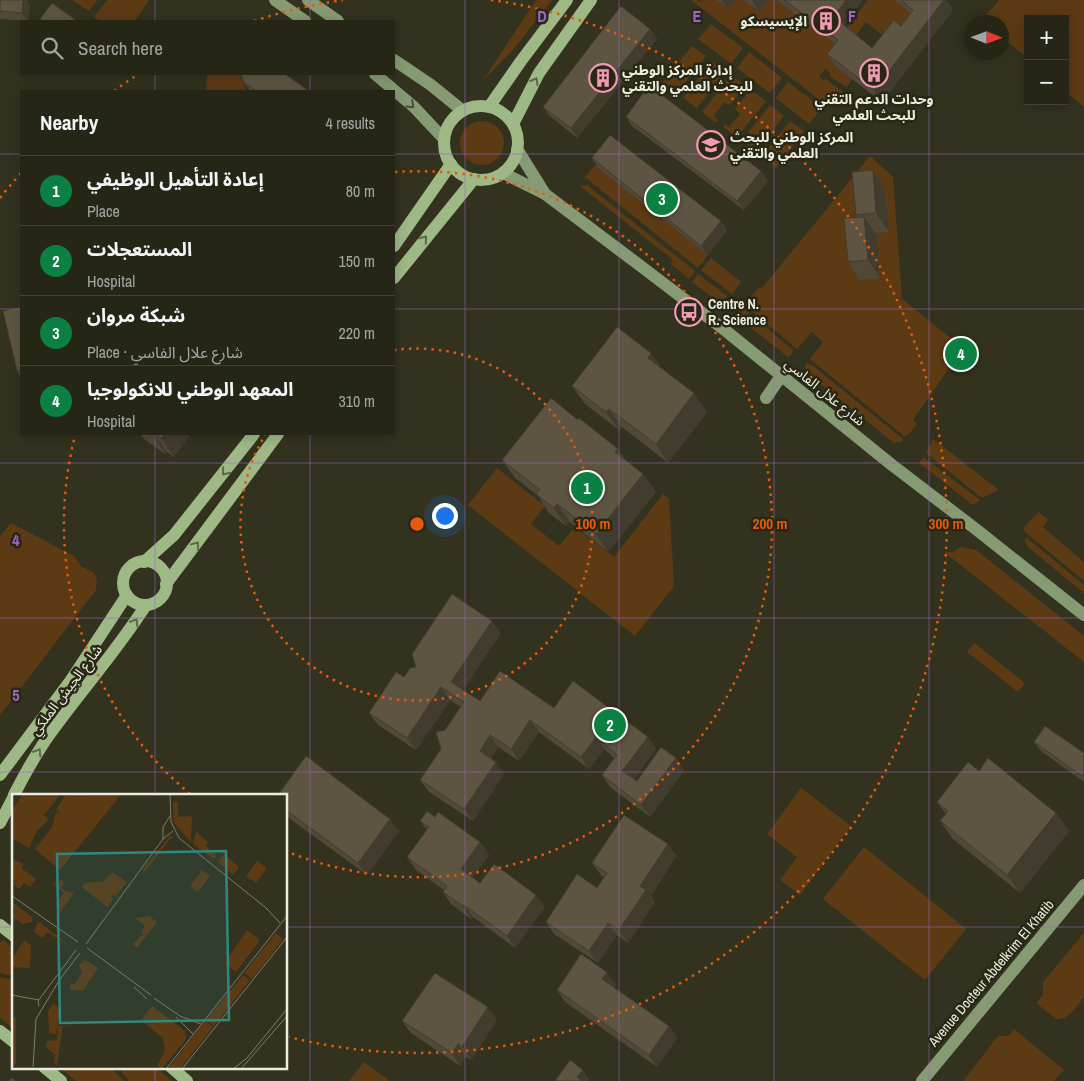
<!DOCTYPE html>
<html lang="en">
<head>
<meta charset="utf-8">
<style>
	:root { --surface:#262617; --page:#2e2e20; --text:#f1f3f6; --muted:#a4a5a1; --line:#424336; --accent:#0b8043 }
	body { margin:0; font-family:"Archivo Narrow","Noto Sans Arabic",sans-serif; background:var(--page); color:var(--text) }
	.controls { position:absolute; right:15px; top:15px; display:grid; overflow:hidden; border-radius:0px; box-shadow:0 2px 12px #0003 }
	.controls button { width:45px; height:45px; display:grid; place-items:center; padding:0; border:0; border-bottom:1px solid var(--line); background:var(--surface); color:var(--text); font:25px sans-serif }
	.compass { position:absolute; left:964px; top:15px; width:45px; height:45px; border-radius:50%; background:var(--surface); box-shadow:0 2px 12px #0003; rotate:91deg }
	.you { position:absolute; left:444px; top:515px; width:18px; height:18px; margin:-12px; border:4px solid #fff; border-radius:50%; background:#1a73e8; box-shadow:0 0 0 8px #1a73e833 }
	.badge { display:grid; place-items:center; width:32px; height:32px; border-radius:50%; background:var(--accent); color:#fff; font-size:16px; font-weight:700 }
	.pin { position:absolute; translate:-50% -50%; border:2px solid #fff; box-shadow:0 1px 5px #0006 }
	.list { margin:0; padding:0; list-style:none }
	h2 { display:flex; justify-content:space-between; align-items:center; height:65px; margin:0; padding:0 20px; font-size:21px }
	h2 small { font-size:16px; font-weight:400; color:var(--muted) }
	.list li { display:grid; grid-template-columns:32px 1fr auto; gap:15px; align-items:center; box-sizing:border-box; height:70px; padding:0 20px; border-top:1px solid var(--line) }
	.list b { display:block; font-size:19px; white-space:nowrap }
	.list p { margin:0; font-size:16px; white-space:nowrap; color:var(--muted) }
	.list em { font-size:16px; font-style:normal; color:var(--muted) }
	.icon { flex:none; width:28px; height:28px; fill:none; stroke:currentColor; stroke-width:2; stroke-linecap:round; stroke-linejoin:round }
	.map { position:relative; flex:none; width:1084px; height:1081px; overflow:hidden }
	.search { position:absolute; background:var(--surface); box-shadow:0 2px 12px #0003; left:20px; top:20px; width:375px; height:55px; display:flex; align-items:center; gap:12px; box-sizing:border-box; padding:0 18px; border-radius:0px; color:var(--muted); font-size:19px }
	.panel { position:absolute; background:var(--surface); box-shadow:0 2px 12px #0003; left:20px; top:90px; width:375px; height:345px; border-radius:0px }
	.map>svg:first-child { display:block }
</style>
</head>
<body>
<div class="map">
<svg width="1084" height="1081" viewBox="0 0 1084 1081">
	<rect width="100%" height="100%" fill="#32321f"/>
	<g fill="#5c3a14">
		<polygon points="72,0 97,0 89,11"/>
		<polygon points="107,0 149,0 135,21 101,21 94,17"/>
		<polygon points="536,0 552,0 513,50 483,80"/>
		<polygon points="691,0 697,0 700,2 701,0 716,0 728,9 735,0 743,0 760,12 769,0 776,0 835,42 868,0 895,0 921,21 893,44 866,22 834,65 853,79 846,87 830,76 830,73 825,69 819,77 824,81 826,79 843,92 830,108"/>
		<polygon points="999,0 1084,0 1084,107 1065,91 1065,19 1028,19 1028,59 1002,37 1002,22 984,22 982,20"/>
		<polygon points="711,24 743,48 731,64 698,39"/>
		<polygon points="692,46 706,56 677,93 662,83"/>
		<polygon points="749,52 782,78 770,93 737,68"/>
		<polygon points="712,61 726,71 697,108 683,98"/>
		<polygon points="207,74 246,74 244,83 246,91 206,91"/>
		<polygon points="731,75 746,86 730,105 724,102 714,116 718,120 716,123 702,112"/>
		<polygon points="788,82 822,108 809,124 776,98"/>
		<polygon points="751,90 766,101 737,137 723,127 725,124 729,127 740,114 735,109"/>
		<polygon points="770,105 784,116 756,152 741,141"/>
		<polygon points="790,121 804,131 776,168 762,156"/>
		<circle cx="482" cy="143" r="22"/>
		<polygon points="870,156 893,177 902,299 963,348 913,420 917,424 909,434 904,436 810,359 823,342 812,332 797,349 745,305 759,287 762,288"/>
		<polygon points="595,165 708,255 698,268 585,177"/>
		<polygon points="587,185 695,271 689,279 671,264 673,260 580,186"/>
		<polygon points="711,258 741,282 732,294 701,270"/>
		<polygon points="698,274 727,296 721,304 692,282"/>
		<polygon points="743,308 793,350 792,354 788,357 736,316 738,311"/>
		<polygon points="807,363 812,365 903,439 902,442 894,443 807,373 805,366"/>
		<polygon points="933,439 999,490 982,498 926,453"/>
		<polygon points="923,457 980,500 973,505 919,463"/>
		<polygon points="497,468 545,506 531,524 559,546 575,527 614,557 663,494 669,499 674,586 635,636 468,505"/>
		<polygon points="1039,512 1048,520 1043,527 1084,562 1084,581 1024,531 1025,526"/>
		<polygon points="11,523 74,556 81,566 94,573 97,580 96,590 0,715 0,536"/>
		<polygon points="1027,538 1084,585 1084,593 1028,547 1025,539"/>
		<polygon points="961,547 976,550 1084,636 1084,662 944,552 952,552"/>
		<polygon points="974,643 1025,683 1018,692 967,652"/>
		<polygon points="801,788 851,826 800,895 780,880 797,857 767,834"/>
		<polygon points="864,847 966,929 925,980 823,899"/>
		<path d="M 1084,933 L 1084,997 C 1077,1006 1068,1021 1056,1019 L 1036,1003 L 1043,995 L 1043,982 Z"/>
		<polygon points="3,940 14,949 14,976 0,973 0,943"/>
		<polygon points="0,977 14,980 14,1029 0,1018"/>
		<polygon points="1014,1029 1064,1070 1054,1081 963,1081 998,1036 1008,1036"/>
		<polygon points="364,1062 390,1081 349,1081"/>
		<polygon points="60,1067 110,1067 124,1081 76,1081"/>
		<polygon points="118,1067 156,1067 172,1081 129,1081"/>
	</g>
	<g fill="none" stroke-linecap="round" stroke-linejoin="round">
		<g stroke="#869b74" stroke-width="12">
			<polyline points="275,0 305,21"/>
			<polyline points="308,0 338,21"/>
			<polyline points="394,60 431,85 463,111"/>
			<polyline points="375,74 414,107 444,139"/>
			<polyline points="517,149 545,194"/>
			<polyline points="503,173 545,194 638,264 726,331 892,465 977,530 1084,615"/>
			<polyline points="766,398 781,376"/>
			<polyline points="922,1081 1084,885"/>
		</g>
		<g stroke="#9eb986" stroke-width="12">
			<circle cx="481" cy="143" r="37"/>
			<polyline points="489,107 521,61 567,0"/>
			<polyline points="513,124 539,73 591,0"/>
			<polyline points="394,246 451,164"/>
			<polyline points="394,278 474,179"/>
			<circle cx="145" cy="583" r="22"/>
			<polyline points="144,562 174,535 254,434"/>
			<polyline points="166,584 278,434"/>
			<polyline points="0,775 71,680 127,595"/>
			<path d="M 14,795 C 24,775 35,756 47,738 C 79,693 116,652 146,605"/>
			<polyline points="0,823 14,796"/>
			<polyline points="0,925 14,936"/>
			<polyline points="0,1031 14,1042"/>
			<polyline points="44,1067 61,1081"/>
			<polyline points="171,1067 187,1081"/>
		</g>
	</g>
	<g fill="#504938">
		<polygon points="0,0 30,5 28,21 0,19"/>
		<polygon points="716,0 735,0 728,9"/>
		<polygon points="743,0 769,0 760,12"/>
		<polygon points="776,0 862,0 844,26 872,48 901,26 910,13 895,0 946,0 953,10 882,102 835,66 827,54 835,43"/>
		<polygon points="650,29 657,39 577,138 550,116 543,107"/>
		<polygon points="244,83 309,91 250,91"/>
		<polygon points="626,117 761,171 768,181 744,210 632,126"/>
		<polygon points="592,158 721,221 727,230 708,255 598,168"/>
		<polygon points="873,170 885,188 889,232 875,233 877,235 880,278 860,280 848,262 857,217 856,215"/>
		<polygon points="21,307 21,378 17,371"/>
		<polygon points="662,368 707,412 668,463 622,427 619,430 585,404 572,386"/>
		<polygon points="578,420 618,449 626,460 643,474 656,492 608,552 570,522 566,526 549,513 537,495 515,478 502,460"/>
		<polygon points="140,434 190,434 174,457 167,452 165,454 143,438"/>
		<polygon points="501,633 463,690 480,701 554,708 648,737 656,749 634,779 637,781 676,758 684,770 650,817 610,787 602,775 614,758 604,749 589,769 539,732 519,761 498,747 491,759 504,774 473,821 429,792 420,780 441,749 445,730 461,707 450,700 416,750 378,725 369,713 404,677 416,667"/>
		<polygon points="1034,742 1084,753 1084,782 1041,751"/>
		<polygon points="979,771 1056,813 1069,831 1020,893 953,839 940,821 946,814 937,802"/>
		<polygon points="286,795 399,831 367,875 286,816"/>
		<polygon points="435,817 480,842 489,855 472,878 480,883 545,907 515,948 473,917 471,919 451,904 443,892 444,890 416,870 407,857 427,830 420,821"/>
		<polygon points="668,844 676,856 651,896 655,902 628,943 617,935 598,963 554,934 546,922 597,888 604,877 601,875 592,863"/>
		<polygon points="616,985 614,987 669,1026 677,1038 657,1067 565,1002 557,990"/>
		<polygon points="497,1020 471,1060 466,1057 460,1066 411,1033 402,1021"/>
	</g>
	<g fill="#413c2e">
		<polygon points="23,0 27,0 30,5 28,21 22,13"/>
		<polygon points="721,0 735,0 728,9"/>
		<polygon points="752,0 769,0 760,12 752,1"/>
		<polygon points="846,0 862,0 842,29 834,17"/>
		<polygon points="944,0 946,0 953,10 882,102 874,90"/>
		<polygon points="650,29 657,39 577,138 571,128"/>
		<polygon points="873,170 885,188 889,232 876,213"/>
		<polygon points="761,171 768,181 744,210 737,201"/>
		<polygon points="864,217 877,235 880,278 868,260"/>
		<polygon points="721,221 727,230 708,255 701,246"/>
		<polygon points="651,353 664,371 648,358"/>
		<polygon points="694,393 707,412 668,463 656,444"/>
		<polygon points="609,409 622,427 619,430 606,412"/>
		<polygon points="154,434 167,452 165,454 153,435"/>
		<polygon points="165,434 190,434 174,457 161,438"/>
		<polygon points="618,449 630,467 615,452"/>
		<polygon points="643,474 656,492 608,552 596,534"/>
		<polygon points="557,504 570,522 566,526 554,508"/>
		<polygon points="492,621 501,633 460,694 451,682"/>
		<polygon points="441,687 450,700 416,750 407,738"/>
		<polygon points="530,720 539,732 519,761 511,749"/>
		<polygon points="490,735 498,747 488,763 480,751"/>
		<polygon points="596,737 604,749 589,769 581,757"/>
		<polygon points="648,737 656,749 631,783 622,771"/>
		<polygon points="676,758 684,770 650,817 641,805"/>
		<polygon points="496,762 504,774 473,821 464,809"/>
		<polygon points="1056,813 1069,831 1020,893 1007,875"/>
		<polygon points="390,819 399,831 367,875 358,863"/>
		<polygon points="480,842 489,855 470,882 461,869"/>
		<polygon points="668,844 676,856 651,896 655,902 628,943 619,930 640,886"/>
		<polygon points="536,895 545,907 515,948 507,936"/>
		<polygon points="464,905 473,917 471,919 463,906"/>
		<polygon points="608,923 617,935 598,963 589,951"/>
		<polygon points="607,972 616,985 611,991 602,979"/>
		<polygon points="488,1007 497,1020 471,1060 462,1047"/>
		<polygon points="286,1019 289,1023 286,1027"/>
		<polygon points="669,1026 677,1038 657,1067 649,1055"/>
		<polygon points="458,1044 466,1057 460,1066 452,1053"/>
		<polygon points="583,1070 590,1081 580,1081 577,1077"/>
	</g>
	<g fill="#5d5541" stroke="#413c2e">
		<polygon points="0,0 23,0 22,13 0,11"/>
		<polygon points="784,0 846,0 834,17 872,48 894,20 901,26 913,10 901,0 944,0 874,90 827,54 838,40"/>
		<polygon points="52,3 77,21 43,21 40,19"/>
		<polygon points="621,6 650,29 571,128 543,107"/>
		<polygon points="241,74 285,74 309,91 256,91 244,83"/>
		<polygon points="649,85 761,171 737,201 626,117"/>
		<polygon points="610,135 721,221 701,246 592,158"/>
		<polygon points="873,170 876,213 856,215 852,172"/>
		<polygon points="864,217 868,260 848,262 844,218"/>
		<polygon points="21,307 21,370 17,371 3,311"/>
		<polygon points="617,327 651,353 648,358 694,393 656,444 609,409 606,412 572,386"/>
		<polygon points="551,398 578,420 579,418 618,449 615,452 643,474 596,534 557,504 554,508 536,494 540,490 502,460"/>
		<polygon points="155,434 165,434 161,438"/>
		<polygon points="452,594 492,621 451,682 480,701 500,671 554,708 573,681 648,737 622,771 637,781 661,747 676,758 641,805 602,775 617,755 596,737 581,757 530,720 511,749 490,735 480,751 496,762 464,809 420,780 441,749 436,732 445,730 464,702 441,687 407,738 369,713 396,672 404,677 410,668 416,667 412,654"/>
		<polygon points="1045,726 1084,753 1084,773 1082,776 1034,742"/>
		<polygon points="306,756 390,819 358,863 286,810 286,795 278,795"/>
		<polygon points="988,758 1056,813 1007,875 940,821 948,811 937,802 968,762 979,771"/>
		<polygon points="427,811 435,817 438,812 480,842 461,869 480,883 494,864 536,895 507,936 464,905 463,906 443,892 447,886 407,857 429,827 420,821"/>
		<polygon points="624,815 668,844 640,886 646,890 619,930 608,923 589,951 546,922 577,874 597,888 607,873 592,863"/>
		<polygon points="581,954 607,972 602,979 669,1026 649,1055 557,990"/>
		<polygon points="435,973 488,1007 462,1047 458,1044 452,1053 402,1021"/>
		<polygon points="570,1060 583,1070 577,1077 582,1081 555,1081"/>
		<polygon points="12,1078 16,1081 9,1081"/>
	</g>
	<defs><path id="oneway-chevron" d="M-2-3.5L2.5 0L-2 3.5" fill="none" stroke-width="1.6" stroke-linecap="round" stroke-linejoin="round" transform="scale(1.25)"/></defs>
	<g stroke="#5d6948">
		<use href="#oneway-chevron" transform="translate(535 81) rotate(-61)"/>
		<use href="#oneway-chevron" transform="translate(424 239) rotate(-51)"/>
		<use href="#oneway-chevron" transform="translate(225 472) rotate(129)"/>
		<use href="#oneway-chevron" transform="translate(196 545) rotate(-53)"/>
		<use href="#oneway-chevron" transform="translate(135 622) rotate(-57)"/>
		<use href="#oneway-chevron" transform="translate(38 752) rotate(-58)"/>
	</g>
	<use stroke="#495036" href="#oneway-chevron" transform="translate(411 105) rotate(43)"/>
	<path fill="none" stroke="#9d66c9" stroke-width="1" stroke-opacity="0.55" d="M 155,0 L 155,21M 310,0 L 310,21M 465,0 L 465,1081M 619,0 L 619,1081M 774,0 L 774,1081M 929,0 L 929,1081M 155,74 L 155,91M 310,74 L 310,91M 0,154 L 21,154M 394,154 L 1084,154M 0,309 L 21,309M 394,309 L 1084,309M 155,434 L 155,795M 310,434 L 310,1081M 0,463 L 1084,463M 0,618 L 1084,618M 0,772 L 1084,772M 0,927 L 14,927M 286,927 L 1084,927M 155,1067 L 155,1081"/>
	<g fill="none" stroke="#e8590c" stroke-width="2.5" stroke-dasharray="2.5 5">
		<path d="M394 350A176 176 0 1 1 265 435"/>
		<path d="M190 794A353 353 0 0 1 75 436M395 172A353 353 0 1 1 288 852"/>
		<path d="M0 198A529 529 0 0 1 21 173M114 91A529 529 0 0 1 137 75M254 21A529 529 0 0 1 343 0M491 0A529 529 0 1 1 289 1037"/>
	</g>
	<defs>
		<symbol id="building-ring" viewBox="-11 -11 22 22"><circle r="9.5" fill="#282815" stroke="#f09ab4" stroke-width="1.5"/><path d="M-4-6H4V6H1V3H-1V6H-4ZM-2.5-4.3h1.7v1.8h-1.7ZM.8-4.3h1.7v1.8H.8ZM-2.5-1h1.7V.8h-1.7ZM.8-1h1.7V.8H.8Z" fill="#f09ab4"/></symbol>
		<symbol id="university-ring" viewBox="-11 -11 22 22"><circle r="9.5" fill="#282815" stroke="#f09ab4" stroke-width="1.5"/><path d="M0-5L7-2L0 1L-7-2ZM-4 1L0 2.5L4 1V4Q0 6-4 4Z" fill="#f09ab4"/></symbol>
		<symbol id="bus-ring" viewBox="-11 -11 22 22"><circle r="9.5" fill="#282815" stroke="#f09ab4" stroke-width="1.5"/><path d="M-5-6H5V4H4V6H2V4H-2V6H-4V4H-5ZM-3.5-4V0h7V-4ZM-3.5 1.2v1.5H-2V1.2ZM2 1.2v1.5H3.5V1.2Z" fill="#f09ab4"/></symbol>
	</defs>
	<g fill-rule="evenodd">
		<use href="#building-ring" x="810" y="5" width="32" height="32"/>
		<use href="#building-ring" x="858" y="57" width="32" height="32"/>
		<use href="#building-ring" x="587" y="62" width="32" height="32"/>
		<use href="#university-ring" x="695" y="129" width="32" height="32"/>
		<use href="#bus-ring" x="673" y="296" width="32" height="32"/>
	</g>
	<g text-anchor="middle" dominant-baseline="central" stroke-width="5" stroke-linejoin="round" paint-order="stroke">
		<g font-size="14" font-weight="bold" fill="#ecede1" stroke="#282815" text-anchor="start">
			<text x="807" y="21" text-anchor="end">اﻹيسيسكو</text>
			<text x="622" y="70">إدارة المركز الوطني<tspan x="622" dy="16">للبحث العلمي والتقني</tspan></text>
			<text x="874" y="99" text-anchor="middle">وحدات الدعم التقني<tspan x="874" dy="16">للبحث العلمي</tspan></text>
			<text x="730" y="137">المركز الوطني للبحث<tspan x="730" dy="16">العلمي والتقني</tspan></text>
			<text x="708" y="304">Centre N.<tspan x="708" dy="16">R. Science</tspan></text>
		</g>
		<g font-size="14" fill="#ecede1" stroke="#282815">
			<text transform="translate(825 392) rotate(39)">شارع علال الفاسي</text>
			<text transform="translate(66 690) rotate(-53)">شارع الجيش الملكي</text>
			<text transform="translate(991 973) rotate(-50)">Avenue Docteur Abdelkrim El Khatib</text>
		</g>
	</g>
	<g transform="translate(12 794)">
		<rect width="275" height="275" fill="#32321f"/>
		<path d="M 11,0 L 49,0 L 32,21 L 37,25 L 25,37 L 17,54 L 0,44 L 0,16 ZM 54,0 L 108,2 L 48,76 L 23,55 L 40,33 L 44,18 L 48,19 L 44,15 ZM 161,8 L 166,8 L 166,23 L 180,22 L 179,48 L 162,29 ZM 184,38 L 196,48 L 194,52 L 204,61 L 202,65 L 181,50 ZM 158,42 L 163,44 L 159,44 L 131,80 L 131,75 ZM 212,60 L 227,73 L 221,81 L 206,68 ZM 1,65 L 12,70 L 9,74 L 24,85 L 18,93 L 12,89 L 7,95 L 0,89 L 3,87 L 0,84 ZM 245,67 L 255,74 L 244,89 L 234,82 ZM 190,76 L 198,82 L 186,98 L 178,92 ZM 100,78 L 115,88 L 104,102 L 98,101 L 101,105 L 95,113 L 70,93 L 73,89 L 92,87 ZM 49,85 L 52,89 L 49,94 L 56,98 L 59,97 L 58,101 L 60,97 L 62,99 L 43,125 L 47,115 L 45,108 L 52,99 L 40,89 L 45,90 ZM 0,108 L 20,123 L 20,128 L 11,130 L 0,123 L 3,118 ZM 137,122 L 145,128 L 125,154 L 120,150 L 131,140 L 129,138 L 133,132 L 123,124 ZM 26,127 L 54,149 L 59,153 L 35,138 L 31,144 L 22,138 ZM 235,136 L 248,146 L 224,178 L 213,169 ZM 264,139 L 271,145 L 240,185 L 232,179 ZM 12,146 L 19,151 L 18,174 L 0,173 L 0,165 ZM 73,166 L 86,174 L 71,197 L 58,196 L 58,190 L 63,190 L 70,178 L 67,171 ZM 231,181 L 238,186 L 202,232 L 194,226 ZM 41,209 L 49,215 L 44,240 L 37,239 L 36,218 ZM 140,212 L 173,237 L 174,245 L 150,275 L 145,271 L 153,257 L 151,244 L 129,226 ZM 0,223 L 4,223 L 4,270 L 0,271 ZM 193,227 L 201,233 L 168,275 L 156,275 ZM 46,232 L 51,232 L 45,271 L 42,270 L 43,261 L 34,253 L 35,247 L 45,246 Z" fill="#5c3a14"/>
		<path fill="none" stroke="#7c7d6d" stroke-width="1" d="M 158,0 L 159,28 L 167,44 L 254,114 L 268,129M 151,45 L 151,33 L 158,22M 0,102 L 66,148M 74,150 L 151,45 L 161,37M 75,154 L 139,201M 122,193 L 135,205M 0,201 L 27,206M 142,204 L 168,222 L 189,230M 27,212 L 26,207 L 64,156M 164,223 L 181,240M 21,273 L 24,225 L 48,185 L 68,159M 4,275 L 38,275M 154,275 L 275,122M 170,275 L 275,143M 221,275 L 235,264 L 275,215M 229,275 L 275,222"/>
		<path fill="#30887f" fill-opacity="0.15" stroke="#30887f" stroke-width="2.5" d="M 214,57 L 217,226 L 48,229 L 45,60 Z"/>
		<rect width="275" height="275" fill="none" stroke="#ecede1" stroke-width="2.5"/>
	</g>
	<g font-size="16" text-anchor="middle" font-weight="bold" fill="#9d66c9" stroke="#282815" stroke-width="5" stroke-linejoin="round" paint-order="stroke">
		<text x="542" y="22">D</text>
		<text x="697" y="22">E</text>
		<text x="852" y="22">F</text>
		<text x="16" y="546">4</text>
		<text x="16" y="701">5</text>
	</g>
	<circle cx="417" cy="524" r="8" fill="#e8590c" stroke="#282815" stroke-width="2.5"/>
	<g font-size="15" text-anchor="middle" font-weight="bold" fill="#e8590c" stroke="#282815" stroke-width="5" stroke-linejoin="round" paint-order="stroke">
		<text x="593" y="529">100 m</text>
		<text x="770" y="529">200 m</text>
		<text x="946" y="529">300 m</text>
	</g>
</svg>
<div class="controls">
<button>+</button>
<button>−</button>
</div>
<svg class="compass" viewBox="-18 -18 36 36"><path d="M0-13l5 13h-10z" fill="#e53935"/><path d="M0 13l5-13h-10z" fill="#a4a5a1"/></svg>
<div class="you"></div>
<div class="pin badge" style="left:587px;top:488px">1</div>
<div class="pin badge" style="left:610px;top:725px">2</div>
<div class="pin badge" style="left:662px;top:199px">3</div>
<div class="pin badge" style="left:961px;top:354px">4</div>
<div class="search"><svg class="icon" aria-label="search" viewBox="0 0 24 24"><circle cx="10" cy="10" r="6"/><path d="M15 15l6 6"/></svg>Search here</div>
<section class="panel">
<h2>Nearby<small>4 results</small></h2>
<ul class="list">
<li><span class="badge">1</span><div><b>إعادة التأهيل الوظيفي</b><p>Place</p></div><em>80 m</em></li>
<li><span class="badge">2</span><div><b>المستعجلات</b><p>Hospital</p></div><em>150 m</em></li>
<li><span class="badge">3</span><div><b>شبكة مروان</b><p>Place · شارع علال الفاسي</p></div><em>220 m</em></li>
<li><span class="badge">4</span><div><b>المعهد الوطني للانكولوجيا</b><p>Hospital</p></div><em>310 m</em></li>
</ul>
</section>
</div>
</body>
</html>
